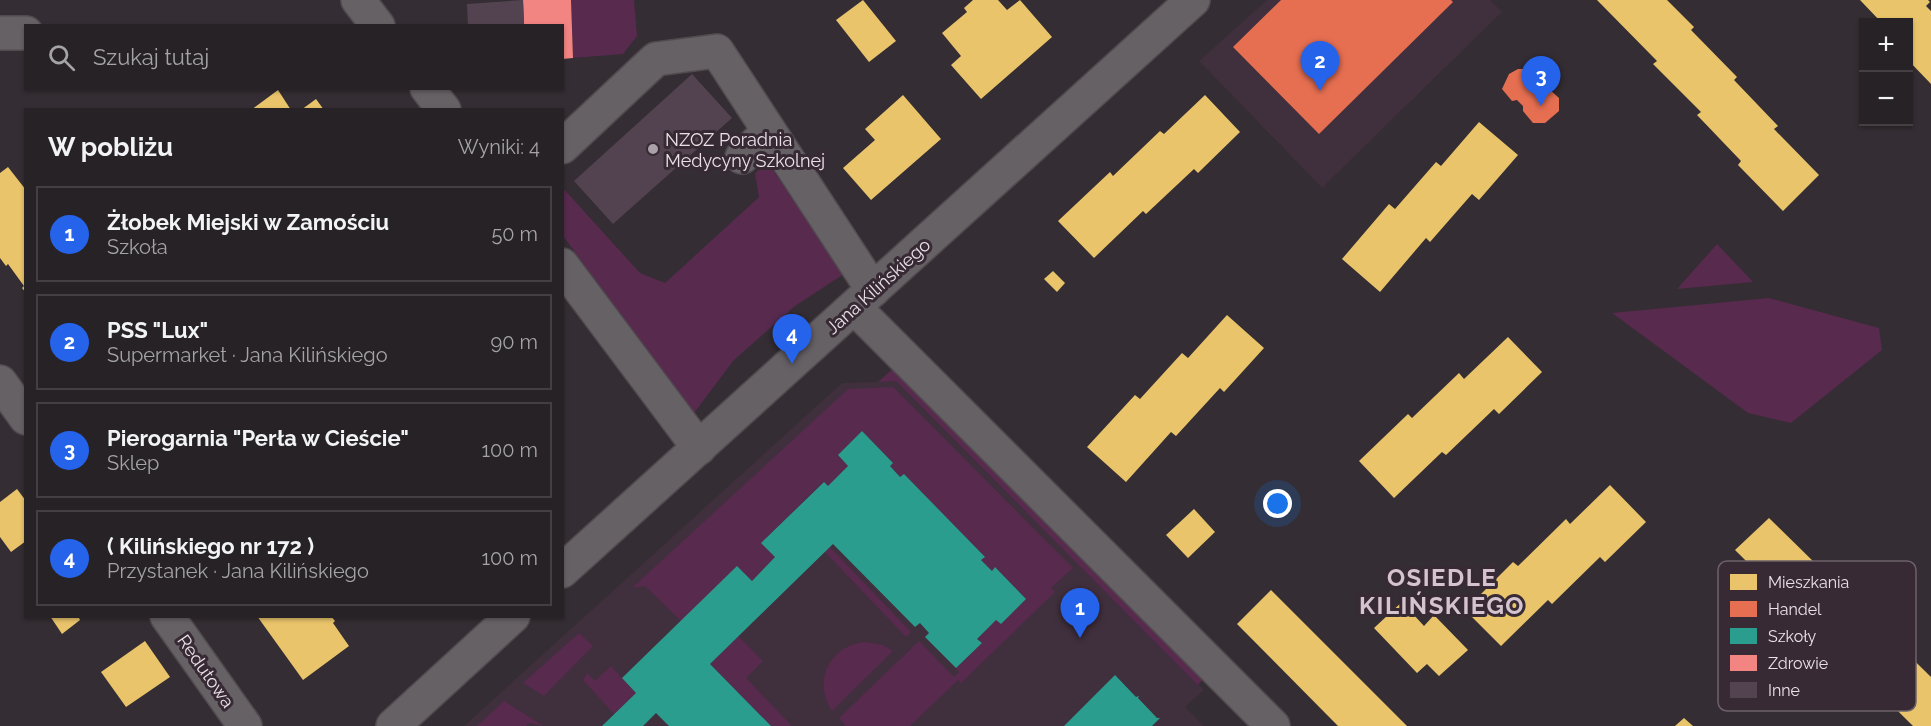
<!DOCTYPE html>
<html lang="pl">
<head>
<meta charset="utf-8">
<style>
	:root { --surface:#272226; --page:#2f2a2e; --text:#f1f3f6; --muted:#a4a4a7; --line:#433f43; --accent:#2563eb }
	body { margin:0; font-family:Raleway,sans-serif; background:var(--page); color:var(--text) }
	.controls { position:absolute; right:18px; top:18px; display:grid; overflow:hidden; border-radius:0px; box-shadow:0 2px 4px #0004 }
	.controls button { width:54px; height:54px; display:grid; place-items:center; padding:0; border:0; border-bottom:2px solid var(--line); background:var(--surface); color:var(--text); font:30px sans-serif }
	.you { position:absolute; left:1278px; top:504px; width:21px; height:21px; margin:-15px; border:4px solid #fff; border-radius:50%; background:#1a73e8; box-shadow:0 0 0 9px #1a73e833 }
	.badge { display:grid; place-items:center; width:39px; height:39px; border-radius:50%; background:var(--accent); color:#fff; font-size:20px; font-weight:700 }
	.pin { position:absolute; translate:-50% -50px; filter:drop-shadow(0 2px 3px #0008) }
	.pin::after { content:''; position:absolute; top:32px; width:21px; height:18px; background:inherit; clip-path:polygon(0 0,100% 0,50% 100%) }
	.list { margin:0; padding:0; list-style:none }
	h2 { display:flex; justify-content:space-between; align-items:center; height:78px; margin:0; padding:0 24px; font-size:26px }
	h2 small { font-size:20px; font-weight:400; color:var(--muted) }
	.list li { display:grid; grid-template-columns:39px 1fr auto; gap:18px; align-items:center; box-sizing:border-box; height:96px; margin:0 12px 12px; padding:0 12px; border:2px solid var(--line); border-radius:0px }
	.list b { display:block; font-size:22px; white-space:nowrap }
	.list p { margin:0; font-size:20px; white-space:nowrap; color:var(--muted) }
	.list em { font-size:20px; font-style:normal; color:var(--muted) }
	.icon { flex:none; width:33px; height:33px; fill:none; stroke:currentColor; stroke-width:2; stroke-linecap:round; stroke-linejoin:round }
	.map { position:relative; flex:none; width:1931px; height:726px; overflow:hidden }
	.search { position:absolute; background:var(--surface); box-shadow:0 2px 4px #0004; left:24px; top:24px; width:540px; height:66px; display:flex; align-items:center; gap:15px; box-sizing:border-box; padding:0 21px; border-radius:0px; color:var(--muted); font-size:22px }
	.panel { position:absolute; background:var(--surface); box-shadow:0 2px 4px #0004; left:24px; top:108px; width:540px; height:510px; border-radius:0px }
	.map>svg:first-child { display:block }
</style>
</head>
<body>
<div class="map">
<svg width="1931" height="726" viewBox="0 0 1931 726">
	<rect width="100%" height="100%" fill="#342d33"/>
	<g fill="#402f3c">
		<polygon points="1267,0 1490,0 1502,12 1322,188 1199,61"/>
		<polygon points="896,381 1204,690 1185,707 1204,726 464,726 842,383"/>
	</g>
	<g fill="#572a4e">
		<polygon points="571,0 634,0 637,36 623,54 573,58"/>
		<polygon points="768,163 844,274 795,306 734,360 694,413 563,236 562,187 640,273 665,283 759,197 755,173"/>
		<polygon points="1717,244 1753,282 1677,289"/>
		<polygon points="1769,298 1879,328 1882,350 1791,423 1748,413 1612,313"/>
		<polygon points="896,366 1204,678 1198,685 896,381 878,382"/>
		<polygon points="893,387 1073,568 1051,588 1055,592 961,683 958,680 910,726 846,726 839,718 919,641 954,677 959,672 956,668 982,643 977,639 996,620 1001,624 1026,599 995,567 992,571 981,560 984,557 904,474 900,477 890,466 892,462 862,431 838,455 848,466 828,486 823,482 761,543 775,557 752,581 681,621 645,586 632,588 848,389"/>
		<polygon points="830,547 911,632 906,637 825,552"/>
		<polygon points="579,633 593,646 544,696 523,683"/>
		<polygon points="738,636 763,661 746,678 792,726 771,726 710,664"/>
		<path d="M 865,642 L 883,645 L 893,651 L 832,711 C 812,681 830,645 865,642 Z"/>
		<polygon points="611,666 636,693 614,714 583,680 587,673 595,681"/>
		<polygon points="504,701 542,725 543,726 530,723 526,726 477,726"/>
	</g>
	<g fill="#e9c46a">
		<polygon points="863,0 896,41 869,62 836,20"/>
		<polygon points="973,0 998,0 1007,10 1020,0 1052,37 981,99 951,65 961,56 942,33 967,12 964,8"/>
		<polygon points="1597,0 1667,0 1694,27 1691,30 1737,77 1734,80 1778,126 1774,129 1819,175 1783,211 1738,165 1741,161 1697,115 1701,112 1653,64 1657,61"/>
		<polygon points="1860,0 1928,0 1930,2 1926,6 1931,11 1931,84 1908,60 1908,22 1881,22"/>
		<polygon points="278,90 291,110 251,110"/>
		<polygon points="903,95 941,139 871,200 843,168 875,140 865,129"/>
		<polygon points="1205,95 1240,132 1198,173 1194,169 1146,214 1143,211 1094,258 1058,221 1110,172 1113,176 1160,131 1164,134"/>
		<polygon points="316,99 324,110 301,110"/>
		<polygon points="1479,122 1518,155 1479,200 1472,194 1430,242 1426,238 1380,292 1342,259 1389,204 1395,209 1436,162 1441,166"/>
		<polygon points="8,167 26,190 26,293 22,288 24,286 8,264 6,266 0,258 0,173"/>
		<polygon points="1053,271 1065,283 1057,292 1044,279"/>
		<polygon points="1227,315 1264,348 1224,392 1220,388 1176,436 1171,432 1126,482 1087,447 1135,395 1140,399 1182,353 1188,358"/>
		<polygon points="1508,337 1542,372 1499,414 1494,409 1446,455 1442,452 1394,498 1359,461 1408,414 1412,418 1459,373 1464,379"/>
		<polygon points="1610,485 1646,522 1605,562 1600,557 1552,604 1548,600 1501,646 1465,610 1513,562 1518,566 1566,519 1570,524"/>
		<polygon points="17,489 26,501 26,541 11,552 0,537 0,502"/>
		<polygon points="1194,509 1215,532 1188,558 1166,535"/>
		<polygon points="1769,518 1931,677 1931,726 1913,726 1735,550"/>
		<polygon points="1271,590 1407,726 1338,726 1237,624"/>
		<polygon points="1402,602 1424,626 1434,615 1468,650 1439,676 1427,664 1417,673 1374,628"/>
		<polygon points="50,616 78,616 80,620 62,634"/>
		<polygon points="257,616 331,616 335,621 333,623 349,646 303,680"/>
		<polygon points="145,641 170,677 126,707 101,672"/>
		<polygon points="1684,718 1693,726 1675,726"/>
	</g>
	<g fill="#e76f51">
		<polygon points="1281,0 1451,0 1453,2 1319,134 1233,47"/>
		<polygon points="1518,69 1527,69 1538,78 1544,89 1549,89 1559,98 1559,111 1545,123 1533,123 1523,111 1523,106 1517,100 1512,101 1502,89 1509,74"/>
	</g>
	<g fill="#2a9d8f">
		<polygon points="862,431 893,463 890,466 900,477 904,474 985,557 981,560 992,571 995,567 1026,599 1001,624 996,620 977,639 982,643 956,668 925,637 929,633 920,623 915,627 833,544 710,664 771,726 669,726 656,713 643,726 602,726 636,693 622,678 737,566 752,581 775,557 761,543 824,482 828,486 848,466 838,455"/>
		<polygon points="1115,675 1136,697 1139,696 1138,698 1157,718 1160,718 1152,726 1064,726"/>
	</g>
	<polygon fill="#f28482" points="523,0 571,0 573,58 562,59 562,26 524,26"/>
	<g fill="#534350">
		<polygon points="523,0 524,26 468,26 467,4"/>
		<polygon points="692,74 732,118 613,224 574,181"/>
	</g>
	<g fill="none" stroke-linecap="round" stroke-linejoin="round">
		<defs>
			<g id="minor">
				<polyline points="358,0 378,26"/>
				<polyline points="0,33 26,33"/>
				<polyline points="427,88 444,110"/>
				<polyline points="562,147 656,59 717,51 873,290"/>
				<polyline points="742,157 769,131"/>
				<polyline points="562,265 699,448"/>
				<polyline points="854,307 1273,726"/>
				<polyline points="0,382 26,418"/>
				<polyline points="562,571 1193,0"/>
				<polyline points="167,616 245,726"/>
				<polyline points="393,726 513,616"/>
			</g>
		</defs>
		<use href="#minor" stroke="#514b50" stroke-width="36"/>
		<use href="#minor" stroke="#666165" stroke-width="33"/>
	</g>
	<circle fill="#aaa2a8" stroke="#372a34" stroke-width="2" cx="653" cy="149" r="6"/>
	<g text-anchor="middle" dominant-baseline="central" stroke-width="6" stroke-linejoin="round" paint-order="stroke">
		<g font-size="18" fill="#eae1e7" stroke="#372a34" text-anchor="start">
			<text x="665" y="139">NZOZ Poradnia<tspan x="665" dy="21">Medycyny Szkolnej</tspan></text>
		</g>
		<g font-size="18" fill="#eae1e7" stroke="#372a34">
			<text transform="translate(878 286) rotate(-42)">Jana Kilińskiego</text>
			<text transform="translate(206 671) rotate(55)">Redutowa</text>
		</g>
		<g font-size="24" font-weight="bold" letter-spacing="1.5" fill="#d5c4d0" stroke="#372a34">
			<text x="1442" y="577">OSIEDLE<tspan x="1442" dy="28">KILIŃSKIEGO</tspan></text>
		</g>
	</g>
	<rect x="1718" y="561" width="198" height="150" rx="9" fill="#372a34" stroke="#6d616a" stroke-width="1.5"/>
	<rect x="1730" y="574" width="27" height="16" fill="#e9c46a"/>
	<rect x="1730" y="601" width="27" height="16" fill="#e76f51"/>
	<rect x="1730" y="628" width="27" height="16" fill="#2a9d8f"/>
	<rect x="1730" y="655" width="27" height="16" fill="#f28482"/>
	<rect x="1730" y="682" width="27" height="16" fill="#534350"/>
	<g font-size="16" fill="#eae1e7">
		<text x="1768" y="588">Mieszkania</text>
		<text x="1768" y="615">Handel</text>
		<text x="1768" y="642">Szkoły</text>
		<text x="1768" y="669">Zdrowie</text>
		<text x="1768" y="696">Inne</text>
	</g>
</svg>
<div class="controls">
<button>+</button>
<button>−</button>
</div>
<div class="you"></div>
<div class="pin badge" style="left:1080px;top:638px">1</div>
<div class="pin badge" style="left:1320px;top:91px">2</div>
<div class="pin badge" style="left:1541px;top:106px">3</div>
<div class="pin badge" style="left:792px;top:364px">4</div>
<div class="search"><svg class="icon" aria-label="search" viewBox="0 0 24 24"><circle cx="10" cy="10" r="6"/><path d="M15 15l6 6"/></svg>Szukaj tutaj</div>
<section class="panel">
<h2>W pobliżu<small>Wyniki: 4</small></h2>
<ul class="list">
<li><span class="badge">1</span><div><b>Żłobek Miejski w Zamościu</b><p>Szkoła</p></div><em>50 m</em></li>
<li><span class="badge">2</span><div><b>PSS &quot;Lux&quot;</b><p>Supermarket · Jana Kilińskiego</p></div><em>90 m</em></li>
<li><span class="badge">3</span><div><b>Pierogarnia &quot;Perła w Cieście&quot;</b><p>Sklep</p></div><em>100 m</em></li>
<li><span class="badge">4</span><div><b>( Kilińskiego nr 172 )</b><p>Przystanek · Jana Kilińskiego</p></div><em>100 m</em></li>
</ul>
</section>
</div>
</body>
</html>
